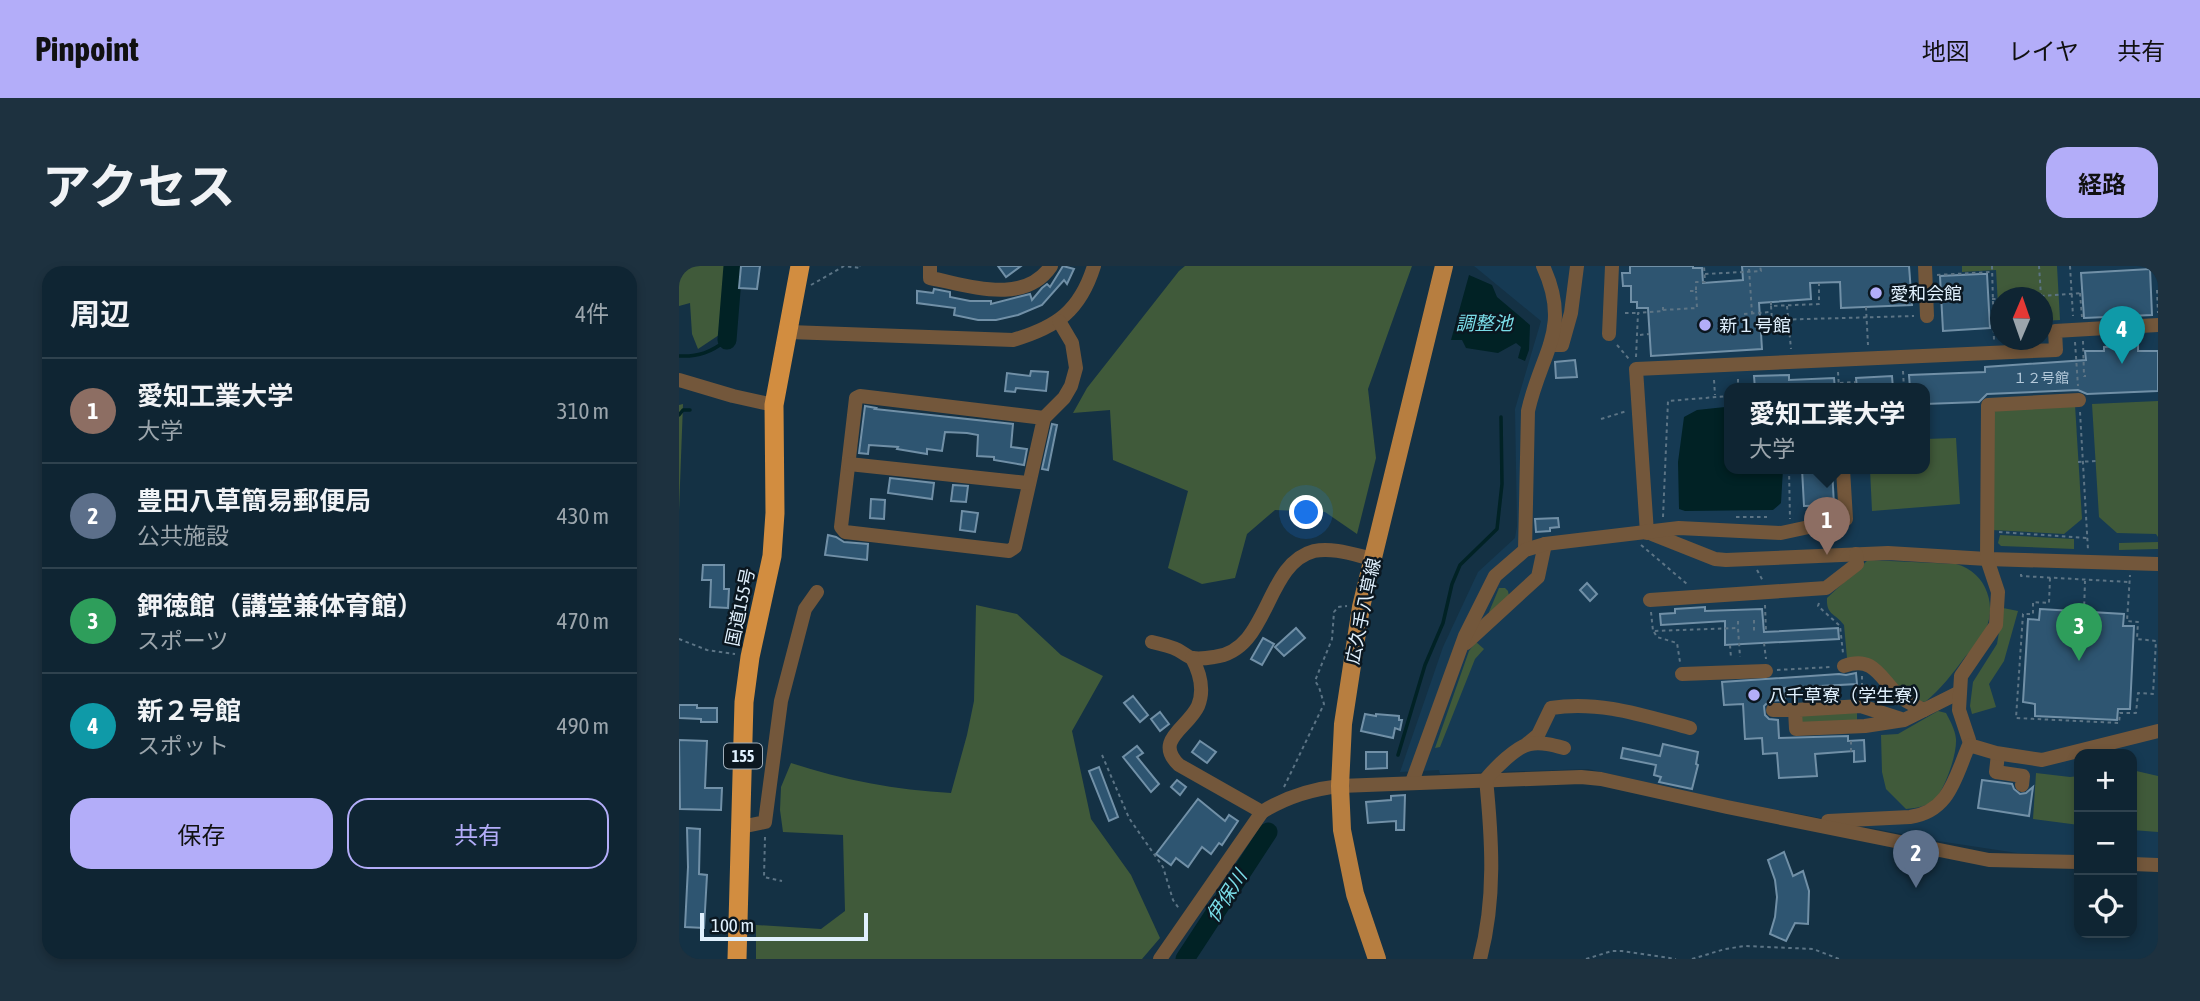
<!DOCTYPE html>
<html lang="ja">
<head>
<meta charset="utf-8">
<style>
	:root { --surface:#0f2533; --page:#1d313f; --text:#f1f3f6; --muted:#9ba5ac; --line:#2f424e; --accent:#b3adf9 }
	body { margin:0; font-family:"Asap Condensed","Noto Sans JP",sans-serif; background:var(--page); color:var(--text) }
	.controls { position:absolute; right:21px; bottom:21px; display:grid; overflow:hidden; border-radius:14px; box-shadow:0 4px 10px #0003 }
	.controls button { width:63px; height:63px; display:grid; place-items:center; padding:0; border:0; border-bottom:2px solid var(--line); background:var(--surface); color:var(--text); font:35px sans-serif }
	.compass { position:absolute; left:1311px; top:21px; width:63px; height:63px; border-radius:50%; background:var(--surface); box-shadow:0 4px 10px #0003; rotate:2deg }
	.scale { position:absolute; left:21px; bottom:18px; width:168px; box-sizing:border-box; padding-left:7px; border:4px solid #e0f0fd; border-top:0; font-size:19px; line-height:24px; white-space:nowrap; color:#e0f0fd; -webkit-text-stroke:5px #0b1720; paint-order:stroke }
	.you { position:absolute; left:628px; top:247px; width:24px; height:24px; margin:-18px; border:5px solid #fff; border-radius:50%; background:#1a73e8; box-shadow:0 0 0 10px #1a73e833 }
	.badge { display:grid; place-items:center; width:46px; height:46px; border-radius:50%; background:var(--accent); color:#fff; font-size:23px; font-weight:700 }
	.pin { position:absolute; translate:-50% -58px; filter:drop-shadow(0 2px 4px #0008) }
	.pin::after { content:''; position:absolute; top:37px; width:24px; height:21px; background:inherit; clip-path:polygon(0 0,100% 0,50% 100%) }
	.popup { position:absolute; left:1045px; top:117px; width:206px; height:91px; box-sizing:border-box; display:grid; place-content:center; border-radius:14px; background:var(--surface); filter:drop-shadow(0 2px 5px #0005); font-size:23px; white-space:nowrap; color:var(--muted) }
	.popup b { font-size:26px; color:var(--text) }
	.popup::after { content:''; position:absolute; left:50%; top:100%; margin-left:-14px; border:14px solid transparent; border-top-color:var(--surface) }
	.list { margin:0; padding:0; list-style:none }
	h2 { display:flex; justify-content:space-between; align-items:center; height:91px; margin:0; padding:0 28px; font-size:30px }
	h2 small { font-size:23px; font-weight:400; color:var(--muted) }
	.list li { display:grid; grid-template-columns:46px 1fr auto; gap:21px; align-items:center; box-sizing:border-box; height:105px; padding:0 28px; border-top:2px solid var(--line) }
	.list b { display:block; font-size:26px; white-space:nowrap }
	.list p { margin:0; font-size:23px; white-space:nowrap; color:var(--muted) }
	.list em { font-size:23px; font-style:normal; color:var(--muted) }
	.actions { display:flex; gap:14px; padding:21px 28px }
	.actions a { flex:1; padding:16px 0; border:2px solid var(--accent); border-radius:21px; text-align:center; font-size:24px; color:var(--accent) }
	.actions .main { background:var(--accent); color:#111 }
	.icon { flex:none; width:38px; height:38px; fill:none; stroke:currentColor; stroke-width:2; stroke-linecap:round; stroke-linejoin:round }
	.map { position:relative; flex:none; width:1479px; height:693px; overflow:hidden; border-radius:21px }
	header { display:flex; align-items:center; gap:42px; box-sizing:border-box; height:98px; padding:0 35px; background:var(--accent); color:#111 }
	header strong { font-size:33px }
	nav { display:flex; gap:38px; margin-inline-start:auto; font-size:24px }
	.intro { display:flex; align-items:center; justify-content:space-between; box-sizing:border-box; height:168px; padding:0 42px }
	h1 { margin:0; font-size:49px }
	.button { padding:18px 32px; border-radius:21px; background:var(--accent); color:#111; font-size:24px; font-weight:700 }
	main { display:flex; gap:42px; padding:0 42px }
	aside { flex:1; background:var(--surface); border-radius:21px; box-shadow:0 4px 10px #0003 }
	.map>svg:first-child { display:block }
</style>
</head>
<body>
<header>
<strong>Pinpoint</strong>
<nav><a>地図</a><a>レイヤ</a><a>共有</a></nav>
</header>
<div class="intro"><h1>アクセス</h1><a class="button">経路</a></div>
<main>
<aside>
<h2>周辺<small>4件</small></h2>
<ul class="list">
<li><span class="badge" style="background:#8d6e63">1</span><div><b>愛知工業大学</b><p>大学</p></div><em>310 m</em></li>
<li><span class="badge" style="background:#5c6f8a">2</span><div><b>豊田八草簡易郵便局</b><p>公共施設</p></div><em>430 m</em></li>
<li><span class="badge" style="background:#2e9e5b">3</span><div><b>鉀徳館（講堂兼体育館）</b><p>スポーツ</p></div><em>470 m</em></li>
<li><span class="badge" style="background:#0f9aa8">4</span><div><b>新２号館</b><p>スポット</p></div><em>490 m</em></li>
</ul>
<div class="actions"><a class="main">保存</a><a>共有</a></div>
</aside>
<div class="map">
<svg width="1479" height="693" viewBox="0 0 1479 693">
	<rect width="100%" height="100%" fill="#143144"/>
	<path fill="#163a53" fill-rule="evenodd" d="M 795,0 L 1479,0 L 1479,594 L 1453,593 L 1453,488 L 1400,488 L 1400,591 L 1338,587 L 1259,575 L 1042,533 L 909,503 L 761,508 L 760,504 L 721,506 L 764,381 L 799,306 L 836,272 L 838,260 L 836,143 L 862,55 ZM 1322,32 L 1364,32 L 1364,74 L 1322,74 ZM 1050,123 L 1246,123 L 1246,203 L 1050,203 Z"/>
	<g fill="#405a3a">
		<polygon points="0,0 48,0 43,67 19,83 13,68 11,37 0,40"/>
		<polygon points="506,0 733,0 689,123 697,192 678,268 646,246 596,244 568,268 556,312 523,318 489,302 509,225 434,194 431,144 394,147 408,122 500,5"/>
		<polygon points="1283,0 1378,0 1381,54 1364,55 1364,32 1322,32 1320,57 1317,4 1283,6"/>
		<polygon points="1479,135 1479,271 1477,268 1438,267 1420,251 1413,138"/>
		<polygon points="4,138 0,245 0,139"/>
		<polygon points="1396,139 1403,253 1385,268 1313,264 1313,144"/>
		<polygon points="1277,172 1281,238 1193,245 1191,203 1246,203 1246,173"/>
		<polygon points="1321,269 1395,273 1395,283 1322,280 1319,277"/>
		<polygon points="1479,276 1479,283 1440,284 1440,277"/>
		<path d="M 1189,294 L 1277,298 C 1308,306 1320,342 1304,369 C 1299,377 1292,384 1286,391 C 1274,407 1262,423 1246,436 L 1236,434 L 1188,395 L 1168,392 L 1165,359 C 1156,347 1147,349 1148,332 Z"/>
		<polygon points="820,322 826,322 829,325 830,330 813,347 810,346"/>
		<path d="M 297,339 L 338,348 L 382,389 L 424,410 L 393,465 L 412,553 L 452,609 L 481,672 L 463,693 L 77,693 L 77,659 L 142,663 L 166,645 L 164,569 L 104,566 L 101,544 L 102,521 L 112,497 C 164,514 217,524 272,527 L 288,469 L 295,435 Z"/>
		<polygon points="1324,342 1339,345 1325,395 1310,418 1317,441 1293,448 1291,440 1294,416 1318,378"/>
		<polygon points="797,376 805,383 796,393 761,481 756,482 790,385"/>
		<polygon points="1178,445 1178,454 1123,458 1122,448"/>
		<path d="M 1259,445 L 1267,447 C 1271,455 1276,463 1277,473 C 1278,488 1267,519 1258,531 C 1251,540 1238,542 1227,543 L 1207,523 L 1203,506 L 1202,469 L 1219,468 Z"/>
		<polygon points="1453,504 1479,510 1479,566 1453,564"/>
		<polygon points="1357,507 1391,511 1400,510 1400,559 1354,553"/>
	</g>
	<g fill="#012225">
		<polygon points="790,9 813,19 818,31 851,59 850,84 846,95 839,92 842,81 837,77 819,87 787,82 783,74 772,74"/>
		<polygon points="1046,141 1050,145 1050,203 1104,203 1102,237 1094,244 1006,245 1000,243 999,196 1005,151 1018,144"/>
	</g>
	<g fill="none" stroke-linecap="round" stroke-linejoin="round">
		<g stroke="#012225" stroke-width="3.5">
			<path d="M 0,90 C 20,91 32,86 48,74"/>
			<polyline points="0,149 4,144 11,144"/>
			<polyline points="719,489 746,399 764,357 773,318 781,299 818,263 823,218 822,151"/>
		</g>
		<g stroke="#012225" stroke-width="19">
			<polyline points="48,74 54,0"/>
			<polyline points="506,693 589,566"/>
		</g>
	</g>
	<g fill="#2e5571" stroke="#7190a7" stroke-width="2">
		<polygon points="62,0 81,0 78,23 60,22"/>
		<polygon points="319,0 342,0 327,11"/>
		<polygon points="384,0 395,3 388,18 385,14 363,39 339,49 317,54 299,54 275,49 276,42 238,37 238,25 254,27 255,23 271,26 271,31 291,35 312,35 312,38 351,28 353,34 363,22 368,18 371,21"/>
		<polygon points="951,0 1014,0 1014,2 1023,2 1024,17 1064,14 1063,0 1230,0 1233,39 1162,42 1161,16 1131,17 1132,33 1080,37 1083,83 972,90 969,42 958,42 958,36 952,36 952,20 944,20 943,7 951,7"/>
		<polygon points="1471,3 1473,49 1405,52 1402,7"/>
		<polygon points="1302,8 1308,8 1311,62 1264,65 1261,10"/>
		<polygon points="1459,79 1459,85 1479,85 1479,125 1408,128 1399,124 1308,128 1300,136 1246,138 1246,123 1231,123 1230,109 1306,106 1306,101 1407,94 1406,85 1425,85 1425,81"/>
		<polygon points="896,94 898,111 877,112 876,96"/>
		<polygon points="352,105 369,106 367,125 337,122 336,126 326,125 328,107 351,110"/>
		<polygon points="1110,109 1110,114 1155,112 1156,123 1076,123 1075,110"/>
		<polygon points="1213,110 1214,123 1178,123 1177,112"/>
		<polygon points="186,140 197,142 196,143 334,158 332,181 348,183 345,199 315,194 315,191 298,190 299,169 288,167 266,166 263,185 248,183 248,188 218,183 219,181 190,179 189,188 180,187"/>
		<polygon points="373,158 378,159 369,204 363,203"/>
		<polygon points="1123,203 1153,203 1155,239 1125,240"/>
		<polygon points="211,212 255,217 253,233 209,227"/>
		<polygon points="274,219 289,220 287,236 272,235"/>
		<polygon points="192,233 206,234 205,253 191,252"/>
		<polygon points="283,245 299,247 296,266 281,264"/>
		<polygon points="879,252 880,261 871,262 871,265 857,266 856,253"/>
		<polygon points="149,269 157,271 165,276 189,278 188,294 146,289"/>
		<polygon points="24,299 45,299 45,323 50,323 49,342 31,341 32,314 23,314"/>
		<polygon points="908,317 918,328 911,335 901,324"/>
		<polygon points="1026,341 1026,345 1083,343 1085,366 1159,362 1160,373 1046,379 1046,355 982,359 981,348 996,347 996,343"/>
		<polygon points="1361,343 1445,348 1444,360 1455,360 1451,443 1439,443 1438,454 1356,450 1356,438 1344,436 1349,353 1360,354"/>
		<polygon points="617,362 626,372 605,390 596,381"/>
		<polygon points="584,372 595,378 583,399 572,393"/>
		<polygon points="1177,407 1178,418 1105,422 1106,434 1090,435 1085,440 1086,449 1090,453 1099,454 1100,472 1169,470 1169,475 1185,474 1186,495 1175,496 1175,485 1136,488 1138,510 1100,512 1098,487 1084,488 1083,472 1066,473 1064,438 1045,439 1043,416 1160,408 1167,409"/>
		<polygon points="454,430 469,449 461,456 445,437"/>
		<polygon points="0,439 18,439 18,442 38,442 38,456 22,456 22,453 0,452"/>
		<polygon points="481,446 490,458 481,465 472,453"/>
		<polygon points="686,448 697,450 697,448 720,450 720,454 723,454 721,464 716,462 714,472 682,465"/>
		<polygon points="0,474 28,475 26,522 43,522 42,544 1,543"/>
		<polygon points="521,475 537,486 528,497 513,486"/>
		<polygon points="984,478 1019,486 1017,498 1019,499 1013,523 980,516 982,511 975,509 977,499 942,492 944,482 981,490"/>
		<polygon points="458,480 464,487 458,491 480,518 472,526 444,491"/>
		<polygon points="687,486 708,486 708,502 687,503"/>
		<polygon points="420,501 439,551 430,555 410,505"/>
		<polygon points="498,514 507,521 501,529 492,521"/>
		<polygon points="1303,514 1333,518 1335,523 1341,528 1347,527 1354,521 1350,550 1299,542"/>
		<polygon points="726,529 725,564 717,564 717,555 689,557 687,536 712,534 712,530"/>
		<polygon points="519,533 546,555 550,549 559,555 543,579 540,577 532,588 523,581 509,601 497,592 492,599 477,588"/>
		<polygon points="8,562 21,563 20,608 28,609 25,662 6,661 9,601"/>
		<polygon points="1105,586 1114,610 1124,605 1130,625 1129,658 1116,657 1107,675 1091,668 1096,651 1098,631 1096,614 1089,594"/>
	</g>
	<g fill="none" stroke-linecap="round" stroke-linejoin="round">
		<g stroke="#5c7485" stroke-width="2" stroke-dasharray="3.5 3.5" stroke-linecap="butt">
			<polyline points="1313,0 1315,75"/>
			<polyline points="1391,0 1394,50"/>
			<polyline points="1070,3 1073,47"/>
			<polyline points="1026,8 1082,5 1081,0"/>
			<polyline points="1258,9 1312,6"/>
			<polyline points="132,19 165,0 181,2 181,0"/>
			<polyline points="1478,24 1479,47"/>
			<polyline points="1011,25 1017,25 1017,16 1026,16 1025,0"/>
			<polyline points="1401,27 1403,51"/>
			<polyline points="1362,30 1403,27"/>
			<polyline points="1340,32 1362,30 1360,0"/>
			<polyline points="1313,33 1322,33"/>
			<polyline points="1092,36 1092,40 1140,38 1140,17"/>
			<polyline points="1092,40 1093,54 1235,50"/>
			<polyline points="1108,40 1112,83"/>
			<polyline points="1187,41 1189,79"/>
			<polyline points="984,44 1018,42 1017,25"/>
			<polyline points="946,47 958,47"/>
			<polyline points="1065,48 1091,46"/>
			<polyline points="961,69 970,68"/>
			<polyline points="1404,75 1405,110 1407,110"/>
			<polyline points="1396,76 1399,120"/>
			<polyline points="938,79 950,93"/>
			<polyline points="957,91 959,47 984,45 984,41"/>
			<polyline points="1224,105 1225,123"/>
			<polyline points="1159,106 1160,123"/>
			<polyline points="1059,113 1059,123"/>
			<polyline points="1035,114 1036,129"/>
			<polyline points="1161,117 1177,116"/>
			<polyline points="1401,146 1409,284"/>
			<polyline points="922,153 948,145"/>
			<polyline points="1399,196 1417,195"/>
			<polyline points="1110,203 1111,253"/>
			<polyline points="984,251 989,135 1050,130"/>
			<polyline points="1057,251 1088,251"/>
			<polyline points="1320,266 1408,272"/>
			<polyline points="962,279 1008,318"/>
			<polyline points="1078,304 1084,315"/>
			<polyline points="1342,308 1342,310 1450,316"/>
			<polyline points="1371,312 1370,337 1354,336 1354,348 1344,348 1337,452 1440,457 1441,447 1457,447 1459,427 1474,428 1477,375 1458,373 1459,356 1448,355 1451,309"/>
			<polyline points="1140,337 1139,340 1161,360 1164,387"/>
			<polyline points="1086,339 1087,366"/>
			<polyline points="972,346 974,365 1059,362 1061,391"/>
			<polyline points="1405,346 1406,315"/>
			<polyline points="1075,354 1075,366"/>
			<polyline points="1059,355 1059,361"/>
			<polyline points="975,366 978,371 998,377 1001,396"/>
			<polyline points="0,373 28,384 56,388"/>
			<polyline points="1085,377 1087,393"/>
			<polyline points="1051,379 1052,392"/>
			<polyline points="1098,404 1152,401"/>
			<polyline points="1183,410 1183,425"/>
			<polyline points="1172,475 1172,485 1175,485"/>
			<polyline points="423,489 450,552 484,601 494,634 501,644"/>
			<polyline points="605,521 645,438 640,421 636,415 653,373 655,346 659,341 668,340"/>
			<polyline points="86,571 85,611 103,615"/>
			<polyline points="907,693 933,685 943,685 997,693"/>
			<polyline points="1013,693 1046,683 1066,680 1134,683 1160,693"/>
		</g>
		<g stroke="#73573b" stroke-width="14">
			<path d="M 251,0 L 251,12 C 289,19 345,40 372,0"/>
			<polyline points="1246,0 1248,50"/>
			<path d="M 110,66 L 334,74 C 378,61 401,45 415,0"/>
			<polyline points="930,68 933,0"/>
			<polyline points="871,79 883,79 892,47 898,0"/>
			<polyline points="0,114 54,130 95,139"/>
			<polyline points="365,152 181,130 177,132 162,261 166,266 330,285 336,281 365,152 385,132 392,120 397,102 393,77 380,55"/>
			<polyline points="170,198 349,217"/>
			<polyline points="968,267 957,103 1377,84 1376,65 1479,59"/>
			<polyline points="973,268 1036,293 1047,294 1209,287 1308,293 1479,298"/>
			<path d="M 846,284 L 849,145 C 862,86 893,63 864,0"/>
			<polyline points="971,334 1147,322 1178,298 1177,288"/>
			<path d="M 473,376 C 482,378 491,380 499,384 C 503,386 509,391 513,392 C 519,393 529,392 535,391 C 591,385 585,298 635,285 C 654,281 676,289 694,293"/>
			<polyline points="787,377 859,311 866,278"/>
			<path d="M 513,392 C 521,407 526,423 519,440 C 509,462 474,474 500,499 L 583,546"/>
			<path d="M 1165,400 C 1195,389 1201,412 1220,430 C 1227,436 1237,440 1245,444"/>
			<polyline points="1003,408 1087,405"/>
			<polyline points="1094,444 1116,444"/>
			<polyline points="1225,454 1182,440 1116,444 1117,463 1186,460 1225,454 1281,426"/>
			<polyline points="1290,474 1280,444 1282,410 1317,359 1319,326 1308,293 1309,139 1400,134"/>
			<path d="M 848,478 L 859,469 L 872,442 C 920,434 966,450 1011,462"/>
			<polyline points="1319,488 1317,506 1344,510 1343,519"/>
			<polyline points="733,516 786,370 816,310 846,284 866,278 1000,262 1102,267 1167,253 1164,203"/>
			<path d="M 1149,555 L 1231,551 C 1271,545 1276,511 1290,479 L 1317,487 L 1363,494 L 1479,465"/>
			<polyline points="62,561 86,556 102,435 126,343 138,326"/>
			<polyline points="1453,598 1479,599"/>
			<path d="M 481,693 L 583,546 C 607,531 633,523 661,520 L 902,511 L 922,513 L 1048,541 L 1310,594 L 1400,596"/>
			<path d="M 801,693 C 817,633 813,573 807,513 C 816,502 838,480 851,478 C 863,476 874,479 885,482"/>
		</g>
		<polyline stroke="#b77e40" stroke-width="18" points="698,693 676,628 663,564 661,520 664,458 682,341 765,0"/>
		<polyline stroke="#d28d40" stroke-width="19" points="58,693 65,436 71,391 93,290 96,247 95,139 121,0"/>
	</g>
	<g fill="#b3adf9" stroke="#0b1720" stroke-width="2.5">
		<circle cx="1197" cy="27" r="7"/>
		<circle cx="1026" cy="59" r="7"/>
		<circle cx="1075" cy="429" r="7"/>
	</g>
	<g text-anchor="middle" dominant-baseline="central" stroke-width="5" stroke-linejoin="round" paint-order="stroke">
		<g font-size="14" fill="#b4c9da">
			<text x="1362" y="112">１２号館</text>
		</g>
		<rect fill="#0b1720" stroke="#a0afbb" stroke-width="2" x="45" y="477.5" width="38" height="25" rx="5"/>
		<g font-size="16" font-weight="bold" fill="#e0f0fd">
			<text x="64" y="490">155</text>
		</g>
		<g font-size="18" fill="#e0f0fd" stroke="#0b1720" text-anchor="start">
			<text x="1211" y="27">愛和会館</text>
			<text x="1040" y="59">新１号館</text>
			<text x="1089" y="429">八千草寮（学生寮）</text>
		</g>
		<g font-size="18" fill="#e0f0fd" stroke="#0b1720">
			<text transform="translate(61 341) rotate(-78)">国道155号</text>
			<text transform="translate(684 345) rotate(-78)">広久手八草線</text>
		</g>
		<g font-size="19" font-style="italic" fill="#7adde8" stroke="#0b1720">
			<text x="805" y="57">調整池</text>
			<text transform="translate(547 630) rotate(-57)">伊保川</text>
		</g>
	</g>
</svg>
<div class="controls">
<button>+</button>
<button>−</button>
<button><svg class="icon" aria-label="locate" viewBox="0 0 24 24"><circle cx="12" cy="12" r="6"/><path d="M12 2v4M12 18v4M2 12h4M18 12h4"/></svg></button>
</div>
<svg class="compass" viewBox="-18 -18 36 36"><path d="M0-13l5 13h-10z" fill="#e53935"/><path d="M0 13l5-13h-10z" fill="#9ba5ac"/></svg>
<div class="scale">100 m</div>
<div class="you"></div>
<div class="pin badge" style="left:1148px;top:289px;background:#8d6e63">1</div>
<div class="popup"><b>愛知工業大学</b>大学</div>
<div class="pin badge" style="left:1237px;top:622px;background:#5c6f8a">2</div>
<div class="pin badge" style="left:1400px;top:395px;background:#2e9e5b">3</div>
<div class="pin badge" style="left:1443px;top:98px;background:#0f9aa8">4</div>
</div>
</main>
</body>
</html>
